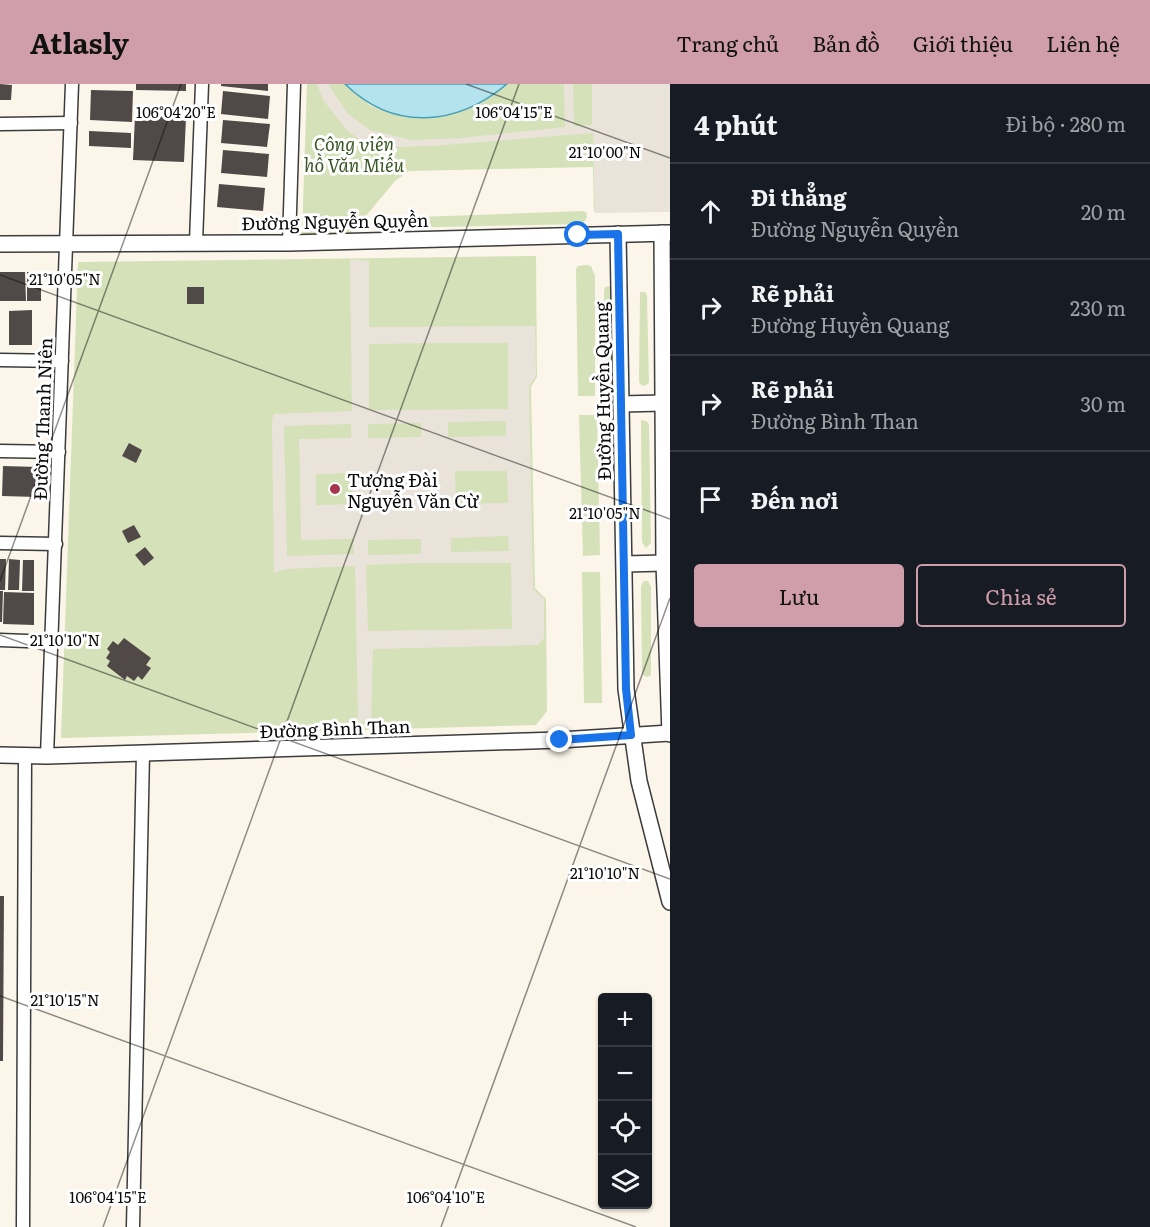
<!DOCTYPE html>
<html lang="vi">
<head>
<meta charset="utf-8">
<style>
	:root { --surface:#171b24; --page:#242831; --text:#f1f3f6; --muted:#9ea1a6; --line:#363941; --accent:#cf9eaa }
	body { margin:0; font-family:Literata,serif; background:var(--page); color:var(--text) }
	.controls { position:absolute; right:18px; bottom:18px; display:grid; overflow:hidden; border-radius:6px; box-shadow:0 2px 4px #0004 }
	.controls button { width:54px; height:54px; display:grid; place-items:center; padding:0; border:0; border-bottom:2px solid var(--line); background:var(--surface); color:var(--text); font:30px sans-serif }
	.stop { position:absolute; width:18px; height:18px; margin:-14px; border:4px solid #1a73e8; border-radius:50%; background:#fff }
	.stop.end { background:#1a73e8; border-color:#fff; box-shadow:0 2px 6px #0008 }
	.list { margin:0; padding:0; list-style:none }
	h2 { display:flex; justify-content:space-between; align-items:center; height:78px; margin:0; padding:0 24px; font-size:26px }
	h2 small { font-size:20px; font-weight:400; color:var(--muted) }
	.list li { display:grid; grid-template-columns:39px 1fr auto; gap:18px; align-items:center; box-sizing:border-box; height:96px; padding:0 24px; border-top:2px solid var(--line) }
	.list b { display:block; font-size:22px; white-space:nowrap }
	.list p { margin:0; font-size:20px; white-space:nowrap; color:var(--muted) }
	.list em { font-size:20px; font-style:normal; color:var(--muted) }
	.actions { display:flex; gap:12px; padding:18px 24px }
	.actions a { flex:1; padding:14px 0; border:2px solid var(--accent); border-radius:6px; text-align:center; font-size:21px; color:var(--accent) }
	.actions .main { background:var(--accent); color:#111 }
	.icon { flex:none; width:33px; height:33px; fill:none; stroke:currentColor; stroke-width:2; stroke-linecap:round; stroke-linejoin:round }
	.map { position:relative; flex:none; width:670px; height:1143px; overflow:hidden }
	header { display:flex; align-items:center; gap:36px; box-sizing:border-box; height:84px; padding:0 30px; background:var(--accent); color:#111 }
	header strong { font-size:28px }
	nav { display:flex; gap:33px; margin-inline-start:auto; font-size:21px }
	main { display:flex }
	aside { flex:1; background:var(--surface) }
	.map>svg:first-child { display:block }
</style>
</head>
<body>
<header>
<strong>Atlasly</strong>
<nav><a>Trang chủ</a><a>Bản đồ</a><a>Giới thiệu</a><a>Liên hệ</a></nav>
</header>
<main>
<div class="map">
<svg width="670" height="1143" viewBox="0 0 670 1143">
	<rect width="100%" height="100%" fill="#fcf5e9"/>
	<g fill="#d5e1b8">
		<polygon points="307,0 345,0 371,22 405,32 436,34 480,19 507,0 670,0 670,126 594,127 593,83 409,87 395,97 350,151 302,151"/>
		<polygon points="582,127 586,128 587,133 583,140 395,144 389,144 386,140 388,135 391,134"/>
		<polygon points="536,172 537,293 531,303 535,504 546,515 547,627 536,641 61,654 78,178"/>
		<polygon points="587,181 591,182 595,192 595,312 578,312 576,185 578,182"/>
		<polygon points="610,202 614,203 616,311 606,311 604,207 605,203"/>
		<polygon points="640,208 645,208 647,212 649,299 644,302 640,300 639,298"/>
		<polygon points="579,331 597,331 600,471 583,472"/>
		<polygon points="641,336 646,337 649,340 651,459 646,464 642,458"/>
		<polygon points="582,488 600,488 602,619 584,619"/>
		<polygon points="644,497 648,497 651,503 651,591 647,593 643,591 642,588 641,502"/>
	</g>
	<g fill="#eae3da" fill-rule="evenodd">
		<polygon points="317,0 328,0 347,29 370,46 411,56 461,54 565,43 564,0 573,0 574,42 592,41 592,0 670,0 670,128 595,129 593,49 431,62 392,63 376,61 357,54 345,44 323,16"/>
		<path d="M 350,175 L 369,177 L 369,243 L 535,242 L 536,292 L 529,302 L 533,505 L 544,515 L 544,554 L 538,561 L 373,565 L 371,638 L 358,638 L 355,482 L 286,485 L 274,489 L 272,336 L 274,330 L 352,327 ZM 440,259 L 508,259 L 508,325 L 369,326 L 369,260 ZM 506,337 L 506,352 L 448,353 L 448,338 ZM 421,339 L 421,353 L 368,354 L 368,340 ZM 351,340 L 351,354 L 299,355 L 300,388 L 301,456 L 353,455 L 354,470 L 287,472 L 284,342 ZM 455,387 L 507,387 L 508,419 L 456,420 ZM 352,389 L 353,420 L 316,421 L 316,390 ZM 508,452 L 509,467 L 451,468 L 451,454 ZM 421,455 L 421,470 L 368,471 L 368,456 ZM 416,479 L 511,479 L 512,545 L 368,547 L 366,481 Z"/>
	</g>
	<path fill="#b4e2ed" stroke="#45a0ba" stroke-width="1.5" d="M 345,0 L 507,0 C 457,42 394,48 345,0 Z"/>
	<g fill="#504947">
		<polygon points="0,0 12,1 11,16 0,16"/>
		<polygon points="136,0 186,0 186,7 136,6"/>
		<polygon points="221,0 268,0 268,7 221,2"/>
		<polygon points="91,6 133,7 132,38 90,36"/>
		<polygon points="223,7 270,12 268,35 221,30"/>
		<polygon points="135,32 186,33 184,78 133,76"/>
		<polygon points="223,36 270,40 267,63 221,59"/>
		<polygon points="89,47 131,49 131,64 89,62"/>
		<polygon points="223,66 269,70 267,93 221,89"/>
		<polygon points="219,100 265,104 263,127 217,123"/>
		<polygon points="0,188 25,188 26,217 0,217"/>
		<rect x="27" y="188" width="14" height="29"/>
		<rect x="187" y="203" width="17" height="17"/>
		<polygon points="32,226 32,261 9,261 9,227"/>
		<polygon points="129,359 142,366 136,379 122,372"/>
		<polygon points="3,382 38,383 37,413 2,412"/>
		<polygon points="134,441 141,453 128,459 122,447"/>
		<polygon points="145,463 154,474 144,482 135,471"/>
		<polygon points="0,475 6,475 5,506 0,506"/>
		<polygon points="9,475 20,476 19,506 8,506"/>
		<polygon points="23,476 34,476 34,507 22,507"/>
		<polygon points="0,507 3,507 2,538 0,538"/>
		<polygon points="4,508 34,509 34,541 3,540"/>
		<polygon points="124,554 151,574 146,581 151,584 142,596 138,592 134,597 127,592 125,596 107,582 110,577 106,574 110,568 107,565 113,557 118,561"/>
		<polygon points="0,812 4,812 3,977 0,977"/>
	</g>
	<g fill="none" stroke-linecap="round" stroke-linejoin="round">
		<defs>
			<g id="minor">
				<polyline points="0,40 71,39"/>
				<polyline points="196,158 202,0"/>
				<polyline points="289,159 294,0"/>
				<polyline points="0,276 62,277"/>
				<polyline points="0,367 59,368"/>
				<polyline points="0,459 56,460"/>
				<polyline points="0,556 53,558"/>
				<polyline points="47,672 72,0"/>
				<polyline points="23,1143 25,672"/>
				<polyline points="133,1143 143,669"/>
			</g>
			<g id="tertiary">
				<polyline points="662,149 664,479 670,650"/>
				<polyline points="618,150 626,605 639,697 670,818"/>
				<polyline points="0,160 289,159 670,149"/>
				<polyline points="621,320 663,319"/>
				<polyline points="625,480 664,479"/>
				<polyline points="0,671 47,672 560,656 670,649"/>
			</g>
		</defs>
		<use href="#minor" stroke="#3c3c3c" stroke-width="15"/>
		<use href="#tertiary" stroke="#3c3c3c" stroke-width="18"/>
		<use href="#minor" stroke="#fff" stroke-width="12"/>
		<use href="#tertiary" stroke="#fff" stroke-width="15"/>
	</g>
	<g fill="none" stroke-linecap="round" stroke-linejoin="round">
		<polyline stroke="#1a73e8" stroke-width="8" points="560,656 631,651 626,605 618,150 578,151"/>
	</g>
	<path fill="none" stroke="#090909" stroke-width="1.5" stroke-opacity="0.45" d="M 466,0 L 670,74M 0,191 L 670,435M 0,497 L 181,0M 0,551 L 670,795M 0,912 L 636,1143M 103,1143 L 519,0M 441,1143 L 670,514"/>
	<circle fill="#a6354e" stroke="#fff" stroke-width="2" cx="335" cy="405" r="6"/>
	<g text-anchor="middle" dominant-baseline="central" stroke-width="6" stroke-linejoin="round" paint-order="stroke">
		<g font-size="18" font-style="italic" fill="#385724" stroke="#fff">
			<text x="354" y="59">Công viên<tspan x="354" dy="21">hồ Văn Miếu</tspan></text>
		</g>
		<g font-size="18" fill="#090909" stroke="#fff">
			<text transform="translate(335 137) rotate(-1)">Đường Nguyễn Quyền</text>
			<text transform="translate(602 307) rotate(-91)">Đường Huyền Quang</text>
			<text transform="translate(42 335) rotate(-88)">Đường Thanh Niên</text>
			<text transform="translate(335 644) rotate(-2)">Đường Bình Than</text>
		</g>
		<g font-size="18" fill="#090909" stroke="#fff" text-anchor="start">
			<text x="347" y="395">Tượng Đài<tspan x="347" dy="21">Nguyễn Văn Cừ</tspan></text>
		</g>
	</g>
	<g font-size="15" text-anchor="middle" fill="#090909" stroke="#fff" stroke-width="6" stroke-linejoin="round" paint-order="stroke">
		<text x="176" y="34">106°04'20"E</text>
		<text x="514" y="34">106°04'15"E</text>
		<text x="605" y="74">21°10'00"N</text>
		<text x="65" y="201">21°10'05"N</text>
		<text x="605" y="435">21°10'05"N</text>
		<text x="65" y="562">21°10'10"N</text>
		<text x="605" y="795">21°10'10"N</text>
		<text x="65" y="922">21°10'15"N</text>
		<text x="108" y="1119">106°04'15"E</text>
		<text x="446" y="1119">106°04'10"E</text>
	</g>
</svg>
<div class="controls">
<button>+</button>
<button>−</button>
<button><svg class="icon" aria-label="locate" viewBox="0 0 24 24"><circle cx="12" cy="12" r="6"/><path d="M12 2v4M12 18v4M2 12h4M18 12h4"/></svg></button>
<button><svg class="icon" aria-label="layers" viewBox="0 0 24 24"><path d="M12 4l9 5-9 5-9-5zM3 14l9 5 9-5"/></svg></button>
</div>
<div class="stop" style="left:578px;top:151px"></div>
<div class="stop end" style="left:560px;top:656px"></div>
</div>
<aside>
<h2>4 phút<small>Đi bộ · 280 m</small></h2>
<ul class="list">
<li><svg class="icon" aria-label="ahead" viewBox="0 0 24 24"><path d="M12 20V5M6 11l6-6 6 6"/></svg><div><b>Đi thẳng</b><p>Đường Nguyễn Quyền</p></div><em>20 m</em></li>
<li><svg class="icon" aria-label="right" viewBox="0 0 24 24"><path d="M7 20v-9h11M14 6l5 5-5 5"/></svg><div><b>Rẽ phải</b><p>Đường Huyền Quang</p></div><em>230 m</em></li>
<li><svg class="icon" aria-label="right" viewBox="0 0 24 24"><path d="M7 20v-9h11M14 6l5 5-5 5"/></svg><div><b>Rẽ phải</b><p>Đường Bình Than</p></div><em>30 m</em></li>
<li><svg class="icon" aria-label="arrive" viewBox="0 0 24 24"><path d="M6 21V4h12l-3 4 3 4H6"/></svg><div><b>Đến nơi</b></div></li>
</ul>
<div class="actions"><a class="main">Lưu</a><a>Chia sẻ</a></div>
</aside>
</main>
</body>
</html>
